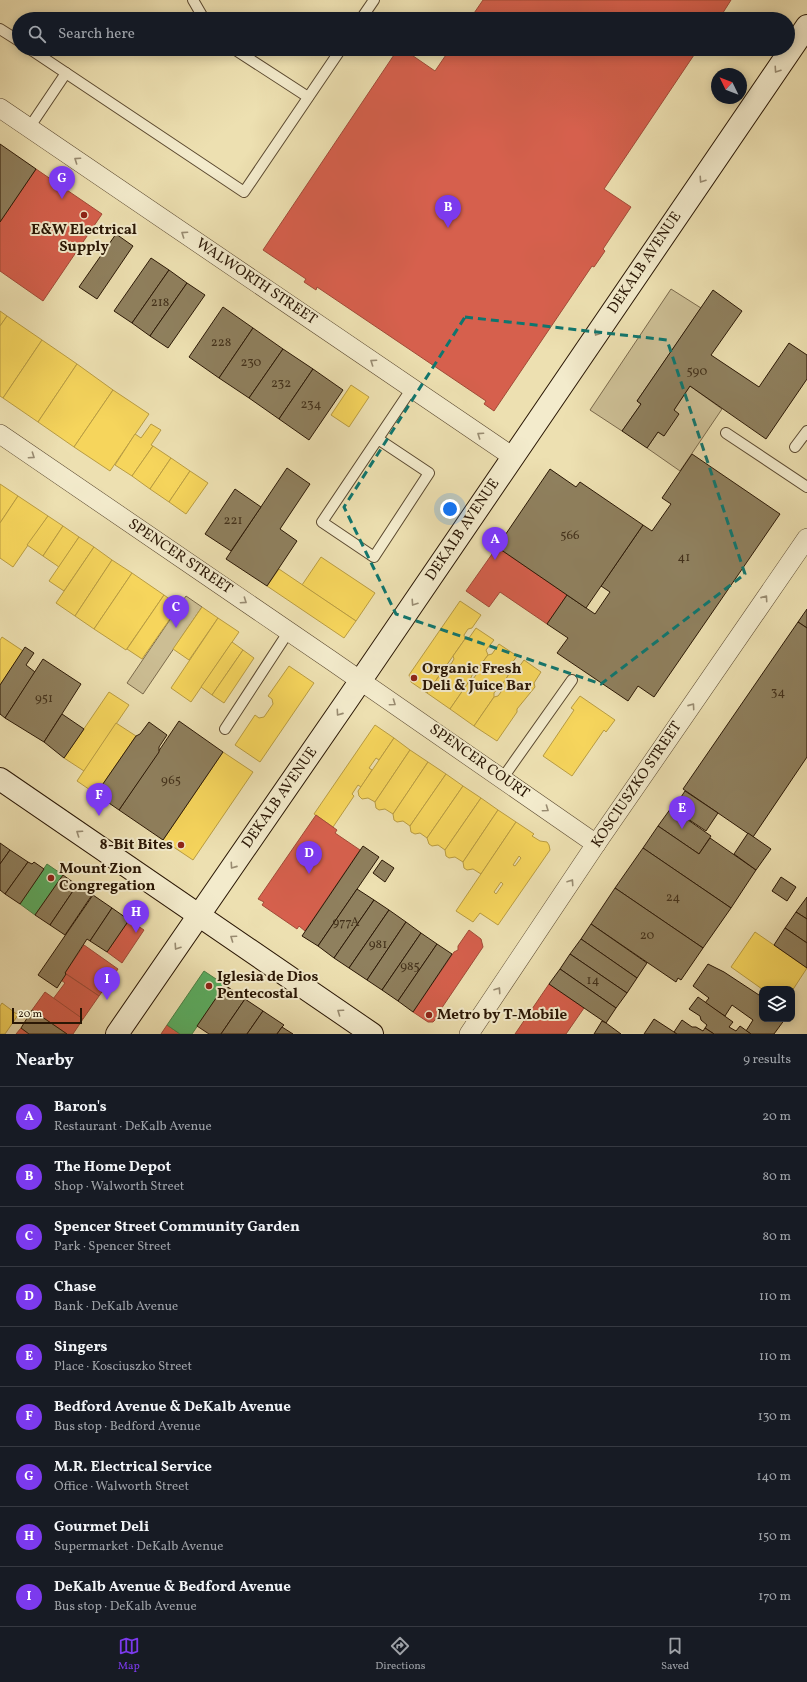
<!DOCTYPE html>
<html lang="en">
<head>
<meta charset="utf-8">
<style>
	:root { --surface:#171b24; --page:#20242c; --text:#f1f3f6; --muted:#9ea1a6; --line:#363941; --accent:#7c3aed }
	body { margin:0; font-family:Vollkorn,serif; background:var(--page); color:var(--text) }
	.controls { position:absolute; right:12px; bottom:12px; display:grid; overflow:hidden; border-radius:8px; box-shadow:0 2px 10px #0003 }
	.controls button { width:36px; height:36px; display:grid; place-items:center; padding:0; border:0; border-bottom:1px solid var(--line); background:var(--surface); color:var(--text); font:20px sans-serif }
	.compass { position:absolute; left:711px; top:68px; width:36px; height:36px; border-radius:50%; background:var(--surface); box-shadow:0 2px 10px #0003; rotate:313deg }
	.scale { position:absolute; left:12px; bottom:10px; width:70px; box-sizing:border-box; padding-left:4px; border:2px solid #2a1705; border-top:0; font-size:11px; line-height:14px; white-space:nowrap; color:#2a1705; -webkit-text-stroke:3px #f3ebcc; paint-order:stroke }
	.you { position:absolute; left:450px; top:509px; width:14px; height:14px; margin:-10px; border:3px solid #fff; border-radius:50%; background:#1a73e8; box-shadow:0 0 0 6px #1a73e833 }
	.badge { display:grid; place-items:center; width:26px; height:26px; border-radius:50%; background:var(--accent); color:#fff; font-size:13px; font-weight:700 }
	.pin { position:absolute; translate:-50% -33px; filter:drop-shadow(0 1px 2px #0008) }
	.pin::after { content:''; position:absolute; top:21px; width:14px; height:12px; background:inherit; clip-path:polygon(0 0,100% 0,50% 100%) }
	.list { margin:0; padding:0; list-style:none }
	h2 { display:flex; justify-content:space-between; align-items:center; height:52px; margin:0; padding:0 16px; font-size:17px }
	h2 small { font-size:13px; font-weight:400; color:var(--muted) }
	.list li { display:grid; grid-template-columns:26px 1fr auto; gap:12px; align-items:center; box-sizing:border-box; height:60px; padding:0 16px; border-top:1px solid var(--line) }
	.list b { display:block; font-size:15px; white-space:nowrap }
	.list p { margin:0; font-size:13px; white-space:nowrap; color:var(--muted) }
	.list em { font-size:13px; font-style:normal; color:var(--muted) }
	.icon { flex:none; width:22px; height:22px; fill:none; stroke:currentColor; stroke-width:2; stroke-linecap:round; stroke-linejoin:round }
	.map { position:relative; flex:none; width:807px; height:1034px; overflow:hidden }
	.search { position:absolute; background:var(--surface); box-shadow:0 2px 10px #0003; left:12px; right:12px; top:12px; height:44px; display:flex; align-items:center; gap:10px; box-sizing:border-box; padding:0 14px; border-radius:22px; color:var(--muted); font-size:15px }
	.sheet { height:592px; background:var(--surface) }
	nav { display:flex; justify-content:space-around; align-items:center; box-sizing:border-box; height:56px; border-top:1px solid var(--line); background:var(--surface); font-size:11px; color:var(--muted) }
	nav a { display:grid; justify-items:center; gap:2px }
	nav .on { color:var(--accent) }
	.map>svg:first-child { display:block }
</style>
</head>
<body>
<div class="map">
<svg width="807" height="1034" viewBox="0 0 807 1034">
	<rect width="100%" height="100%" fill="#ede0b1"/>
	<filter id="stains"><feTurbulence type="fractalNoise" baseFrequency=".005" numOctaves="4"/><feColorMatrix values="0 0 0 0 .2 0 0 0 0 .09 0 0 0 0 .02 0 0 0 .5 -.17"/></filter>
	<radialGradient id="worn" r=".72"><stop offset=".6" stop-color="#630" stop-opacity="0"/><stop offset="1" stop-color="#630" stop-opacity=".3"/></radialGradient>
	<g fill="#ccbe94" stroke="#7b6a4c">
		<polygon points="671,289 701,308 637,401 641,404 622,431 590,410"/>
		<polygon points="690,386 722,409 680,471 647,448 658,432 664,436 674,410"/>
		<polygon points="186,596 202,607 143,694 127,683"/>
	</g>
	<g fill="#f6d55c" stroke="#b99c42" fill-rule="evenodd">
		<polygon points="0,311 7,316 0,326"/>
		<polygon points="7,316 42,340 3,398 0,396 0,326"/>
		<polygon points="42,340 77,364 38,422 3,398"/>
		<polygon points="77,364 113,390 74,447 38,422"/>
		<polygon points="351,385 369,397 349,427 331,415"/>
		<polygon points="113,390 149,414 110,471 74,447"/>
		<polygon points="151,424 161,430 151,445 153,446 132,476 115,465 135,434 141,438"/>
		<polygon points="153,446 171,458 150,489 132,476"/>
		<polygon points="171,458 190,471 169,502 150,489"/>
		<polygon points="190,471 208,483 186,514 169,502"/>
		<polygon points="0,484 18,496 0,523"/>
		<polygon points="18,496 48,516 13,567 0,558 0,523"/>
		<polygon points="48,516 63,526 43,556 27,545"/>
		<polygon points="63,526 79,537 59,567 43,556"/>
		<polygon points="79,537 94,547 64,591 49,581"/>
		<polygon points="94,547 112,560 75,616 56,603"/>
		<polygon points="321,557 375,593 356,621 302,585"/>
		<polygon points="112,560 132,573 94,629 75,616"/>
		<polygon points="279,569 356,621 344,638 267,586"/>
		<polygon points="132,573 164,595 126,650 94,629"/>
		<polygon points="164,595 179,606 142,659 127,649"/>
		<polygon points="460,601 481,615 472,628 468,629 464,635 465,639 427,693 411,682 409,675"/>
		<polygon points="202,607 218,618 189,660 173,649"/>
		<polygon points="218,618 239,632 191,702 171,688"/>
		<polygon points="476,628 494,640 486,650 488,655 476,671 473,673 470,680 450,709 427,693 447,665 451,664 454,659 453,656 465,639 469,638"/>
		<polygon points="2,637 23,651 0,685 0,640"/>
		<polygon points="232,642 243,650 212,695 201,687"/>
		<polygon points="499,644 517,656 510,666 511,671 500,688 497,689 494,693 494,697 474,726 450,709 470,680 473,679 476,675 476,671 488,655 492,654"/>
		<polygon points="243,650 254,658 224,703 212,695"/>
		<polygon points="524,660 541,672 534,683 535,687 517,709 517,712 497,741 474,726 494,697 498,696 501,692 500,688 511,671 516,671"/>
		<polygon points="289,666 314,683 260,762 235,745 255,715 259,718 264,717 273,704 272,699 268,696"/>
		<polygon points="109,692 129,705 84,771 64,758"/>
		<polygon points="580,696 615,720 606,732 604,730 572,776 543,756 574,710 571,708"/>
		<polygon points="116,723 136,736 96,794 77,781"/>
		<polygon points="375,725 394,738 379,760 376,758 369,768 372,770 361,787 358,785 352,794 354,796 333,827 314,814"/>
		<polygon points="394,738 410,750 375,802 368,798 362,799 359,796 358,791"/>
		<polygon points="410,750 428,762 393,814 385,809 379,810 376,808 375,802"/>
		<polygon points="223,752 253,772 193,860 163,840"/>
		<polygon points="428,762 446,774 410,826 403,821 397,822 394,820 393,814"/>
		<polygon points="446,774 463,786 427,838 420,833 415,834 411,832 410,826"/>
		<polygon points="463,786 481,798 445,850 438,845 432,846 429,844 427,838"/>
		<polygon points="481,798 498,810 463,862 455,857 449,858 446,856 445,850"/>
		<polygon points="498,810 516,822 481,874 473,869 467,870 464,868 463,862"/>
		<path d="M 516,822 L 534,834 L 532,836 L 540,841 L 547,842 L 549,845 L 550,850 L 498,925 L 480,913 L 473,922 L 456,911 ZM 519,856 L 521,858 L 515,866 L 513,865 ZM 501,882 L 503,884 L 496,894 L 494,892 Z"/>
		<polygon points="755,932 807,968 792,991 792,989 762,989 731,967"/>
		<polygon points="2,1003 18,1015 5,1034 0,1034 0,1006"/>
	</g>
	<g fill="#d6604d" stroke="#a24a37">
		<polygon points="483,0 731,0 719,19 470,19"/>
		<polygon points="398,49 403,49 435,71 450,49 698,49 604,189 631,207 603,249 605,251 594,267 592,266 494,411 484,404 486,401 317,287 316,290 304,282 306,279 263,250"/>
		<polygon points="36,169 102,214 43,301 0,271 0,222"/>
		<polygon points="497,547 567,595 547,624 500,592 489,607 466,591"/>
		<polygon points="316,815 337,830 335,833 360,850 305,931 299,926 297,929 262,905 264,902 258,899"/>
		<polygon points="129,920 144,930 122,963 107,952"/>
		<polygon points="469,930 481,939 483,947 437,1015 435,1020 433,1022 428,1022 413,1012 454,952 458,950 458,946"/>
		<polygon points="84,945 118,969 99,996 65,973"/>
		<polygon points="66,974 99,996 83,1019 53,999 65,983 61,980"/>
		<polygon points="549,984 584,1008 566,1034 515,1034"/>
		<polygon points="45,992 83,1019 73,1034 67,1034 32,1010"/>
		<polygon points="167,1025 180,1034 161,1034"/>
		<polygon points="21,1028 29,1034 16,1034"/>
	</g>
	<g fill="#5aae61" stroke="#4c8145">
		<polygon points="47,864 63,875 35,915 20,904"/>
		<polygon points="204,971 225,985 192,1034 180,1034 167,1025"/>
	</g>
	<g fill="#8f805e" stroke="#2a1705">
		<polygon points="0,144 36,169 0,222"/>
		<polygon points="116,234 133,246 97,299 79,287"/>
		<polygon points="151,258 169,270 132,323 114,311"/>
		<polygon points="169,270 187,283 150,336 132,323"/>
		<polygon points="187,283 205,295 168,348 150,336"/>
		<polygon points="713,290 742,311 711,355 759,387 789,343 807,355 807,379 766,439 690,386 674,410 679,414 664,436 658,432 647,448 622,431 641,404 637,401"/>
		<polygon points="223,307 253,328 219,378 189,357"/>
		<polygon points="253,328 283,349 249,398 219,378"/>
		<polygon points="283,349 313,369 279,419 249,398"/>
		<polygon points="313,369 343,390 309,440 279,419"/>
		<polygon points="692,454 780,514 654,697 638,686 628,701 557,653 568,638 547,624 567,595 595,614 610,592 601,586 643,525 652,531 671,504 662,498"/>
		<polygon points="287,468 310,484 280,529 297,541 267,586 226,559"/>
		<polygon points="550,469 576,487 580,482 643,525 586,608 497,547"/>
		<polygon points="235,489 261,507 231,551 205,534"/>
		<polygon points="807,609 807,628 798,622"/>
		<polygon points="798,622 807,628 807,757 753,837 683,789"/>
		<polygon points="25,647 34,653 26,665 35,672 5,718 0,714 0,685"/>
		<polygon points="43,659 81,684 44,742 5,718"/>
		<polygon points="62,714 84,729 64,758 44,742"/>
		<polygon points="179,721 223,752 163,840 119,810"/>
		<polygon points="149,722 167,735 159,747 159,752 119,810 96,794 136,736 140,734"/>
		<polygon points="685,791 718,813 706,831 673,809"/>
		<polygon points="671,808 711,836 699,854 658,826"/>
		<polygon points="658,826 699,854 710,838 756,870 731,908 643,848"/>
		<polygon points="748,833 771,849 756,870 734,854"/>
		<polygon points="0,843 10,850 0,864"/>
		<polygon points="363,846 379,857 318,946 302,936"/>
		<polygon points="643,848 731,908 703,948 615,888"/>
		<polygon points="10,850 28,862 5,894 0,890 0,864"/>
		<polygon points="382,860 394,868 385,882 373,873"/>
		<polygon points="28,862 32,864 34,862 44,869 20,904 5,894"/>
		<polygon points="63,875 77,885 50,925 35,915"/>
		<polygon points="781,877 796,887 787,901 772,891"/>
		<polygon points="77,885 92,895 65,935 50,925"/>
		<polygon points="615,888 703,948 681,980 678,978 676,982 591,924"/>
		<polygon points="357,889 374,900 334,958 318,946"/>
		<polygon points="93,895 112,908 90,941 87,939 65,973 66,974 57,988 38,975"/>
		<polygon points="807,897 807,919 796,912"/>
		<polygon points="374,900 389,910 349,968 334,958"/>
		<polygon points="112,908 129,920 107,952 90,941"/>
		<polygon points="389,910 406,922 367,980 349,968"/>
		<polygon points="796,912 807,919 807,943 785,928"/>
		<polygon points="406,922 421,933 382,990 367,980"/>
		<polygon points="591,924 647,963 637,978 581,939"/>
		<polygon points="785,928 807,943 807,968 774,945"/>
		<polygon points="421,933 437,944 398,1001 382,990"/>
		<polygon points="581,939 637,978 627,993 570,954"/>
		<polygon points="437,944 452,954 413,1012 398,1001"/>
		<polygon points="570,954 627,993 616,1008 560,969"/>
		<polygon points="708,964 724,972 762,997 762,1019 785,1019 774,1034 751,1034 746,1031 753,1020 732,1005 725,1016 705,1003 709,998 693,986"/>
		<polygon points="560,969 616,1008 606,1023 549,984"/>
		<polygon points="225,985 245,999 221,1034 209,1034 197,1026"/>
		<polygon points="698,997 733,1022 729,1027 736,1031 740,1026 751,1034 714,1034 705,1028 707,1025 701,1020 700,1016 689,1009"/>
		<polygon points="245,999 263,1011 247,1034 221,1034"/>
		<polygon points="32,1010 67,1034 29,1034 21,1028"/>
		<polygon points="263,1011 284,1025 282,1027 277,1034 247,1034"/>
		<polygon points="654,1019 674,1032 677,1034 644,1034"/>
		<polygon points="682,1020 692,1027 696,1027 703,1031 705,1028 714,1034 677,1034 674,1032"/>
		<polygon points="602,1021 606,1023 621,1034 594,1034"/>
		<polygon points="282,1027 293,1034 277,1034"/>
	</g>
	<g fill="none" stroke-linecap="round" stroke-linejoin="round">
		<defs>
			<g id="lane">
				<polyline points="193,0 204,19"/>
				<polyline points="361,19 374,0"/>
				<polyline points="0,29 19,41"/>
				<polyline points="30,49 244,192 341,49"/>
				<polyline points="234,49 308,97"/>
				<polyline points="29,128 66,73"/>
				<polyline points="726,433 807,487"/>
				<polyline points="378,439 429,473 374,557 322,522 412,388"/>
				<polyline points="795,447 807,431"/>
				<polyline points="225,729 289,631"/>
				<polyline points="502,779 572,680"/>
			</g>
			<g id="street">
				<polyline points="0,108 513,457"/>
				<polyline points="0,434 332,661 596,844"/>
				<polyline points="469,1034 596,844 807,538"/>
			</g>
			<g id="secondary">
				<polyline points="0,779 372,1034"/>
				<polyline points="117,1034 346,702 807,26"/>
			</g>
		</defs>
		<use href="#lane" stroke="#5b4930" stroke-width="12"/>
		<use href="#street" stroke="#5b4930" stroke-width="20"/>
		<use href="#secondary" stroke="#2a1705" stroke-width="24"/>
		<use href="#lane" stroke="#f3ebcc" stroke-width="10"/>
		<use href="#street" stroke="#f3ebcc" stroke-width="19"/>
		<use href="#secondary" stroke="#f3ebcc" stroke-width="22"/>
	</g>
	<defs><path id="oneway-chevron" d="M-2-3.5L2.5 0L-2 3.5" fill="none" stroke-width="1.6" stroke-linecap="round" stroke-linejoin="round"/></defs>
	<g stroke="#998c72">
		<use href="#oneway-chevron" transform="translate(777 70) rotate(124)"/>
		<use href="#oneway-chevron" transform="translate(77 160) rotate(-146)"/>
		<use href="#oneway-chevron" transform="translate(702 180) rotate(124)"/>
		<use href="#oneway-chevron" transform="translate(184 234) rotate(-146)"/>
		<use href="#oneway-chevron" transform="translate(597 333) rotate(124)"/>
		<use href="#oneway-chevron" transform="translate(373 362) rotate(-146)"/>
		<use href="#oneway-chevron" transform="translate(480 435) rotate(-146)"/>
		<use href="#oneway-chevron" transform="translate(32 456) rotate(34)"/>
		<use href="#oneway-chevron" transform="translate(765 598) rotate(-55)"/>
		<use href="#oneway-chevron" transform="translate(244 601) rotate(34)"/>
		<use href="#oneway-chevron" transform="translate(414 603) rotate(124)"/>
		<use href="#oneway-chevron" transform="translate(393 703) rotate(35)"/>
		<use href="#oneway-chevron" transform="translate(692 706) rotate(-55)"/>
		<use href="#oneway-chevron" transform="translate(339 713) rotate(125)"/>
		<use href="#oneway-chevron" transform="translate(546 809) rotate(35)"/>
		<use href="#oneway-chevron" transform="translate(79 833) rotate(-146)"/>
		<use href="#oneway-chevron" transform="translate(233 866) rotate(125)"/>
		<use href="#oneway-chevron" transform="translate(571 882) rotate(-56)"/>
		<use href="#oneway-chevron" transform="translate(233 938) rotate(-145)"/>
		<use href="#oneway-chevron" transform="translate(177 947) rotate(124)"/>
		<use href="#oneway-chevron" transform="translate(498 990) rotate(-56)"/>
		<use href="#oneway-chevron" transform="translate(340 1012) rotate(-145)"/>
	</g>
	<path fill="none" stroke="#0f766e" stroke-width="3" stroke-dasharray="8 5" stroke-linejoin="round" d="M 465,317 L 667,340 L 745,574 L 601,684 L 396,614 L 344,507 Z"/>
	<g fill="#8f2418" stroke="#f3ebcc" stroke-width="1.5">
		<circle cx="84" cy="215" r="4"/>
		<circle cx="414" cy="678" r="4"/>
		<circle cx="181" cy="845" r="4"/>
		<circle cx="51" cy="878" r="4"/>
		<circle cx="209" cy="986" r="4"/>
		<circle cx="429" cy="1015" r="4"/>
	</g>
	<g text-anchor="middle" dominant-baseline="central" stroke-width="4" stroke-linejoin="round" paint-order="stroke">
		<g font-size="13" fill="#43311b">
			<text x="160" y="303">218</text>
			<text x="221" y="343">228</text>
			<text x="251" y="363">230</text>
			<text x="697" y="372">590</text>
			<text x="281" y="384">232</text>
			<text x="311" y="405">234</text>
			<text x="233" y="521">221</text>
			<text x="570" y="536">566</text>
			<text x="684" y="558">41</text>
			<text x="778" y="693">34</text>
			<text x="44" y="699">951</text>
			<text x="171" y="781">965</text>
			<text x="673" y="898">24</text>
			<text x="346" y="923">977A</text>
			<text x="647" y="936">20</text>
			<text x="378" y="945">981</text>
			<text x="410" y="967">985</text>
			<text x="593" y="981">14</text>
		</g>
		<g font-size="15" font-weight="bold" fill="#2a1705" stroke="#f3ebcc" text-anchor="start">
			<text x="84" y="230" text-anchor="middle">E&amp;W Electrical<tspan x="84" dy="17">Supply</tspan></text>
			<text x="422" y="669">Organic Fresh<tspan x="422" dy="17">Deli &amp; Juice Bar</tspan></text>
			<text x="173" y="845" text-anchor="end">8-Bit Bites</text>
			<text x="59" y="869">Mount Zion<tspan x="59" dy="17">Congregation</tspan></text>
			<text x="217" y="977">Iglesia de Dios<tspan x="217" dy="17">Pentecostal</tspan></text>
			<text x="437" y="1015">Metro by T-Mobile</text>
		</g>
		<g font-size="15" fill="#2a1705" stroke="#f3ebcc">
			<text transform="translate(645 263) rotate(-56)">DEKALB AVENUE</text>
			<text transform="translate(256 282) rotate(34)">WALWORTH STREET</text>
			<text transform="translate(463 530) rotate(-56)">DEKALB AVENUE</text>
			<text transform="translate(180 557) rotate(34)">SPENCER STREET</text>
			<text transform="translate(479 762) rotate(35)">SPENCER COURT</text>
			<text transform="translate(637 785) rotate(-56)">KOSCIUSZKO STREET</text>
			<text transform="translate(280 798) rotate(-55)">DEKALB AVENUE</text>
		</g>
	</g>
	<rect width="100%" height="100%" filter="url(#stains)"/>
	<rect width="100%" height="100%" fill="url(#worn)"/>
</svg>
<div class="controls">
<button><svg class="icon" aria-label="layers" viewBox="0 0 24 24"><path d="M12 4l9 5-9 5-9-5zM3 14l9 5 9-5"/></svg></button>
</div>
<svg class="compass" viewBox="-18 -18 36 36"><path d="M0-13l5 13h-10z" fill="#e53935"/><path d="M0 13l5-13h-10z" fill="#9ea1a6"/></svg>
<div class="scale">20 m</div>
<div class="you"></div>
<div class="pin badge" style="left:495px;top:560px">A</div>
<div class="pin badge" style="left:448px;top:228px">B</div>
<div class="pin badge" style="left:176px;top:628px">C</div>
<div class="pin badge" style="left:309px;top:874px">D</div>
<div class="pin badge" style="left:682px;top:829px">E</div>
<div class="pin badge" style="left:99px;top:816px">F</div>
<div class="pin badge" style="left:62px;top:199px">G</div>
<div class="pin badge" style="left:136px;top:933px">H</div>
<div class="pin badge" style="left:107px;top:1000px">I</div>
<div class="search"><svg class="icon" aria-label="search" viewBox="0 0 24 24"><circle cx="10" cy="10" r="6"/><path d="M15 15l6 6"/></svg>Search here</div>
</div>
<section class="sheet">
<h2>Nearby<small>9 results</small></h2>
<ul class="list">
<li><span class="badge">A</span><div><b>Baron's</b><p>Restaurant · DeKalb Avenue</p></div><em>20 m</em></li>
<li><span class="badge">B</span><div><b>The Home Depot</b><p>Shop · Walworth Street</p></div><em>80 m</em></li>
<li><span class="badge">C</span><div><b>Spencer Street Community Garden</b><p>Park · Spencer Street</p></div><em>80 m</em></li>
<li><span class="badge">D</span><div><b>Chase</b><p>Bank · DeKalb Avenue</p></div><em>110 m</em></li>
<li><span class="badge">E</span><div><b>Singers</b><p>Place · Kosciuszko Street</p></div><em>110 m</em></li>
<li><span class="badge">F</span><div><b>Bedford Avenue &amp; DeKalb Avenue</b><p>Bus stop · Bedford Avenue</p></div><em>130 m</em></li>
<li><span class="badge">G</span><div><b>M.R. Electrical Service</b><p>Office · Walworth Street</p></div><em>140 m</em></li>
<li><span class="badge">H</span><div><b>Gourmet Deli</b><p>Supermarket · DeKalb Avenue</p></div><em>150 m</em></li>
<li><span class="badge">I</span><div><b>DeKalb Avenue &amp; Bedford Avenue</b><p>Bus stop · DeKalb Avenue</p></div><em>170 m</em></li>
</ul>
</section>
<nav>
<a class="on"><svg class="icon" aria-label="map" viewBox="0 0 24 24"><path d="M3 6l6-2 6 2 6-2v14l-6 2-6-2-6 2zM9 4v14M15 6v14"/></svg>Map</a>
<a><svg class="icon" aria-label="directions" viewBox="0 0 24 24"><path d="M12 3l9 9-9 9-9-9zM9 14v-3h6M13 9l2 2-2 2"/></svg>Directions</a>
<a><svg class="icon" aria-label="saved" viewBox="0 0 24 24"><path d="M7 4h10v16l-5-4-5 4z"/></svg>Saved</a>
</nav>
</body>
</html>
